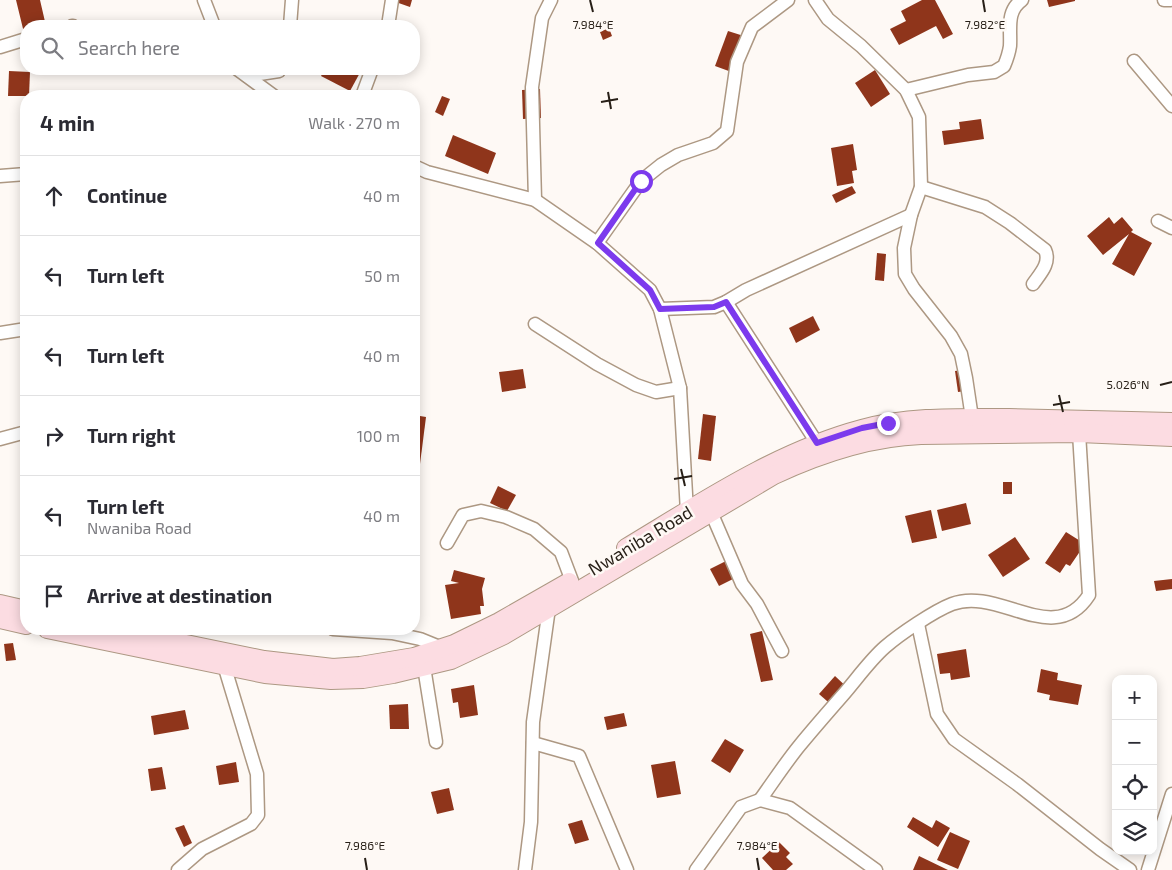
<!DOCTYPE html>
<html lang="en">
<head>
<meta charset="utf-8">
<style>
	:root { --surface:#fff; --page:#f2f2f3; --text:#2b2b33; --muted:#7c7c81; --line:#e1e1e2 }
	body { margin:0; font-family:"Exo 2",sans-serif; background:var(--page); color:var(--text) }
	.controls { position:absolute; right:15px; bottom:15px; display:grid; overflow:hidden; border-radius:10px; box-shadow:0 2px 12px #0003 }
	.controls button { width:45px; height:45px; display:grid; place-items:center; padding:0; border:0; border-bottom:1px solid var(--line); background:var(--surface); color:var(--text); font:25px sans-serif }
	.stop { position:absolute; width:15px; height:15px; margin:-11px; border:4px solid #7c3aed; border-radius:50%; background:#fff }
	.stop.end { background:#7c3aed; border-color:#fff; box-shadow:0 1px 5px #0008 }
	.list { margin:0; padding:0; list-style:none }
	h2 { display:flex; justify-content:space-between; align-items:center; height:65px; margin:0; padding:0 20px; font-size:21px }
	h2 small { font-size:16px; font-weight:400; color:var(--muted) }
	.list li { display:grid; grid-template-columns:32px 1fr auto; gap:15px; align-items:center; box-sizing:border-box; height:80px; padding:0 20px; border-top:1px solid var(--line) }
	.list b { display:block; font-size:19px; white-space:nowrap }
	.list p { margin:0; font-size:16px; white-space:nowrap; color:var(--muted) }
	.list em { font-size:16px; font-style:normal; color:var(--muted) }
	.icon { flex:none; width:28px; height:28px; fill:none; stroke:currentColor; stroke-width:2; stroke-linecap:round; stroke-linejoin:round }
	.map { position:relative; flex:none; width:1172px; height:870px; overflow:hidden }
	.search { position:absolute; background:var(--surface); box-shadow:0 2px 12px #0003; left:20px; top:20px; width:400px; height:55px; display:flex; align-items:center; gap:12px; box-sizing:border-box; padding:0 18px; border-radius:20px; color:var(--muted); font-size:19px }
	.panel { position:absolute; background:var(--surface); box-shadow:0 2px 12px #0003; left:20px; top:90px; width:400px; height:545px; border-radius:20px }
	.map>svg:first-child { display:block }
</style>
</head>
<body>
<div class="map">
<svg width="1172" height="870" viewBox="0 0 1172 870">
	<rect width="100%" height="100%" fill="#fef9f5"/>
	<g fill="#8f351b">
		<polygon points="16,0 40,0 46,26 26,26 26,41"/>
		<polygon points="390,0 412,0 410,7"/>
		<polygon points="922,0 935,0 953,34 943,39 936,26 899,45 890,29 906,21 901,11"/>
		<polygon points="1047,0 1075,0 1075,1 1049,7"/>
		<polygon points="609,28 612,36 603,40 600,32"/>
		<polygon points="728,31 750,38 737,74 715,66"/>
		<polygon points="325,69 362,69 350,91 321,76"/>
		<polygon points="875,70 890,94 871,107 855,83"/>
		<polygon points="9,71 30,72 29,96 8,96"/>
		<polygon points="540,89 541,118 523,119 522,90"/>
		<polygon points="442,96 450,99 443,116 435,112"/>
		<polygon points="981,119 984,139 944,145 942,131 960,129 959,122"/>
		<polygon points="453,135 496,153 488,174 445,156"/>
		<polygon points="853,144 857,170 852,171 854,183 837,186 831,148"/>
		<polygon points="852,186 856,193 836,203 832,195"/>
		<polygon points="1109,217 1114,224 1122,217 1133,230 1131,232 1152,243 1134,276 1112,264 1129,234 1103,255 1087,236"/>
		<polygon points="877,253 886,254 884,281 875,280"/>
		<polygon points="813,316 820,330 796,343 789,328"/>
		<polygon points="523,369 526,388 502,392 499,372"/>
		<polygon points="970,369 973,390 958,392 955,371"/>
		<polygon points="703,414 716,416 711,461 698,459"/>
		<polygon points="414,415 426,417 420,464 414,463"/>
		<rect x="1003" y="482" width="9" height="12"/>
		<polygon points="498,486 516,495 507,511 490,503"/>
		<polygon points="966,503 971,524 942,531 937,510"/>
		<polygon points="931,510 937,538 912,543 905,516"/>
		<polygon points="1066,532 1085,544 1070,566 1066,564 1060,573 1045,563"/>
		<polygon points="1015,537 1030,559 1003,577 988,555"/>
		<polygon points="728,560 737,577 719,586 710,569"/>
		<polygon points="454,570 485,578 482,589 484,606 480,606 481,614 451,619 445,585 459,583 451,581"/>
		<polygon points="1172,579 1172,589 1156,591 1154,581"/>
		<polygon points="762,631 773,680 761,682 750,634"/>
		<polygon points="13,643 16,660 6,661 4,644"/>
		<polygon points="966,649 970,677 951,680 950,673 940,674 937,654"/>
		<polygon points="1041,669 1058,673 1057,680 1082,685 1078,705 1049,700 1050,695 1037,692"/>
		<polygon points="835,676 852,692 836,709 819,694"/>
		<polygon points="474,685 478,715 460,718 458,702 453,703 451,689"/>
		<polygon points="408,704 409,729 390,729 389,705"/>
		<polygon points="185,710 189,729 154,735 151,716"/>
		<polygon points="624,713 627,726 607,730 604,717"/>
		<polygon points="725,739 744,750 730,773 711,761"/>
		<polygon points="675,761 681,794 657,798 651,765"/>
		<polygon points="236,762 239,782 219,785 216,766"/>
		<polygon points="162,767 166,789 151,791 148,769"/>
		<polygon points="449,788 454,810 437,814 431,792"/>
		<polygon points="913,817 932,828 936,820 950,828 938,847 907,827"/>
		<polygon points="582,820 589,840 575,844 568,824"/>
		<polygon points="184,825 192,843 184,847 175,828"/>
		<polygon points="950,832 970,841 958,869 937,860"/>
		<polygon points="779,842 790,853 786,857 793,864 786,870 773,870 762,858"/>
		<polygon points="919,856 948,870 913,870"/>
	</g>
	<g fill="none" stroke-linecap="round" stroke-linejoin="round">
		<defs>
			<g id="minor">
				<polyline points="204,0 214,26"/>
				<polyline points="815,0 828,19 861,46 906,90 919,117 921,187 911,215 904,248 905,274 914,289 951,336 961,354 966,378 972,418"/>
				<polyline points="1164,0 1170,0"/>
				<polyline points="72,26 73,26"/>
				<polyline points="290,26 292,0"/>
				<polyline points="388,26 392,0"/>
				<polyline points="0,47 26,39"/>
				<polyline points="1134,61 1172,106"/>
				<polyline points="237,69 274,96"/>
				<polyline points="247,76 279,71 280,69"/>
				<path d="M 906,90 L 968,75 L 994,72 L 1004,66 C 1007,59 1009,53 1010,46 C 1011,29 1006,11 1022,0"/>
				<polyline points="362,96 372,69"/>
				<polyline points="414,166 427,172 535,200 597,243 650,290 660,309 680,388 687,512"/>
				<polyline points="0,176 26,174"/>
				<path d="M 921,187 L 985,207 L 1010,223 L 1045,250 C 1051,263 1040,274 1033,284"/>
				<polyline points="535,200 532,87 542,18 551,0"/>
				<polyline points="1158,221 1172,228"/>
				<polyline points="597,243 641,181 661,165 678,155 713,143 727,131 737,62 752,27 788,0"/>
				<polyline points="726,302 817,443"/>
				<polyline points="660,309 714,307 726,302 746,290 911,215"/>
				<polyline points="535,324 597,364 636,385 656,392 680,388"/>
				<polyline points="0,333 26,329"/>
				<polyline points="0,439 26,432"/>
				<polyline points="711,512 742,584 757,604 782,651"/>
				<polyline points="447,543 463,515 481,511 506,517 534,529 561,552 572,581"/>
				<polyline points="918,624 937,714 954,739 1017,784 1100,849 1130,870"/>
				<polyline points="333,629 392,633 420,639 442,648"/>
				<polyline points="424,667 436,742"/>
				<polyline points="533,743 579,756 627,870"/>
				<path d="M 760,800 C 773,782 786,762 800,745 C 814,728 828,712 842,696 C 856,680 870,660 885,647 C 900,634 934,611 952,604 C 999,586 1054,649 1089,595 L 1079,433"/>
				<polyline points="178,870 202,849 251,824 258,815 257,774 224,665"/>
				<polyline points="525,870 531,822 533,722 549,608"/>
				<polyline points="696,870 741,807 760,800 790,808 876,870"/>
				<polyline points="1148,870 1172,794"/>
			</g>
			<g id="secondary">
				<path d="M 626,548 C 701,503 776,452 862,429 C 909,416 960,418 1009,418 C 1063,419 1118,421 1172,422"/>
				<polyline points="0,604 26,610"/>
				<polyline points="0,619 26,625"/>
				<path d="M 47,629 L 265,674 L 331,680 L 363,679 L 393,674 L 451,660 L 504,635 L 774,475 C 821,453 869,437 921,435 L 1079,433 L 1172,437"/>
				<polyline points="113,629 264,660 333,668 360,666 414,657 454,644 499,622 569,582"/>
			</g>
		</defs>
		<use href="#minor" stroke="#ad9883" stroke-width="15"/>
		<use href="#secondary" stroke="#ad9883" stroke-width="20"/>
		<use href="#minor" stroke="#fff" stroke-width="12"/>
		<use href="#secondary" stroke="#fcdce2" stroke-width="18"/>
	</g>
	<g fill="none" stroke-linecap="round" stroke-linejoin="round">
		<polyline stroke="#7c3aed" stroke-width="6" points="641,181 598,243 650,290 660,309 714,307 726,302 817,443 862,428 888,423"/>
	</g>
	<path fill="none" stroke="#271f17" stroke-width="2" d="M 590,0 L 593,12M 983,0 L 985,12M 608,92 L 611,109M 601,102 L 618,99M 1160,385 L 1172,382M 1059,395 L 1063,412M 1053,405 L 1070,402M 681,469 L 685,486M 674,479 L 692,476M 365,858 L 367,870M 757,858 L 759,870"/>
	<g text-anchor="middle" dominant-baseline="central" stroke-width="5" stroke-linejoin="round" paint-order="stroke">
		<g font-size="18" fill="#271f17" stroke="#fef9f5">
			<text transform="translate(640 540) rotate(-31)">Nwaniba Road</text>
		</g>
	</g>
	<g font-size="12" text-anchor="middle" fill="#271f17" stroke="#fef9f5" stroke-width="5" stroke-linejoin="round" paint-order="stroke">
		<text x="593" y="29">7.984°E</text>
		<text x="985" y="29">7.982°E</text>
		<text x="1128" y="389">5.026°N</text>
		<text x="365" y="850">7.986°E</text>
		<text x="757" y="850">7.984°E</text>
	</g>
</svg>
<div class="controls">
<button>+</button>
<button>−</button>
<button><svg class="icon" aria-label="locate" viewBox="0 0 24 24"><circle cx="12" cy="12" r="6"/><path d="M12 2v4M12 18v4M2 12h4M18 12h4"/></svg></button>
<button><svg class="icon" aria-label="layers" viewBox="0 0 24 24"><path d="M12 4l9 5-9 5-9-5zM3 14l9 5 9-5"/></svg></button>
</div>
<div class="stop" style="left:641px;top:181px"></div>
<div class="stop end" style="left:888px;top:423px"></div>
<div class="search"><svg class="icon" aria-label="search" viewBox="0 0 24 24"><circle cx="10" cy="10" r="6"/><path d="M15 15l6 6"/></svg>Search here</div>
<section class="panel">
<h2>4 min<small>Walk · 270 m</small></h2>
<ul class="list">
<li><svg class="icon" aria-label="ahead" viewBox="0 0 24 24"><path d="M12 20V5M6 11l6-6 6 6"/></svg><div><b>Continue</b></div><em>40 m</em></li>
<li><svg class="icon" aria-label="left" viewBox="0 0 24 24"><path d="M17 20v-9H6M10 6l-5 5 5 5"/></svg><div><b>Turn left</b></div><em>50 m</em></li>
<li><svg class="icon" aria-label="left" viewBox="0 0 24 24"><path d="M17 20v-9H6M10 6l-5 5 5 5"/></svg><div><b>Turn left</b></div><em>40 m</em></li>
<li><svg class="icon" aria-label="right" viewBox="0 0 24 24"><path d="M7 20v-9h11M14 6l5 5-5 5"/></svg><div><b>Turn right</b></div><em>100 m</em></li>
<li><svg class="icon" aria-label="left" viewBox="0 0 24 24"><path d="M17 20v-9H6M10 6l-5 5 5 5"/></svg><div><b>Turn left</b><p>Nwaniba Road</p></div><em>40 m</em></li>
<li><svg class="icon" aria-label="arrive" viewBox="0 0 24 24"><path d="M6 21V4h12l-3 4 3 4H6"/></svg><div><b>Arrive at destination</b></div></li>
</ul>
</section>
</div>
</body>
</html>
